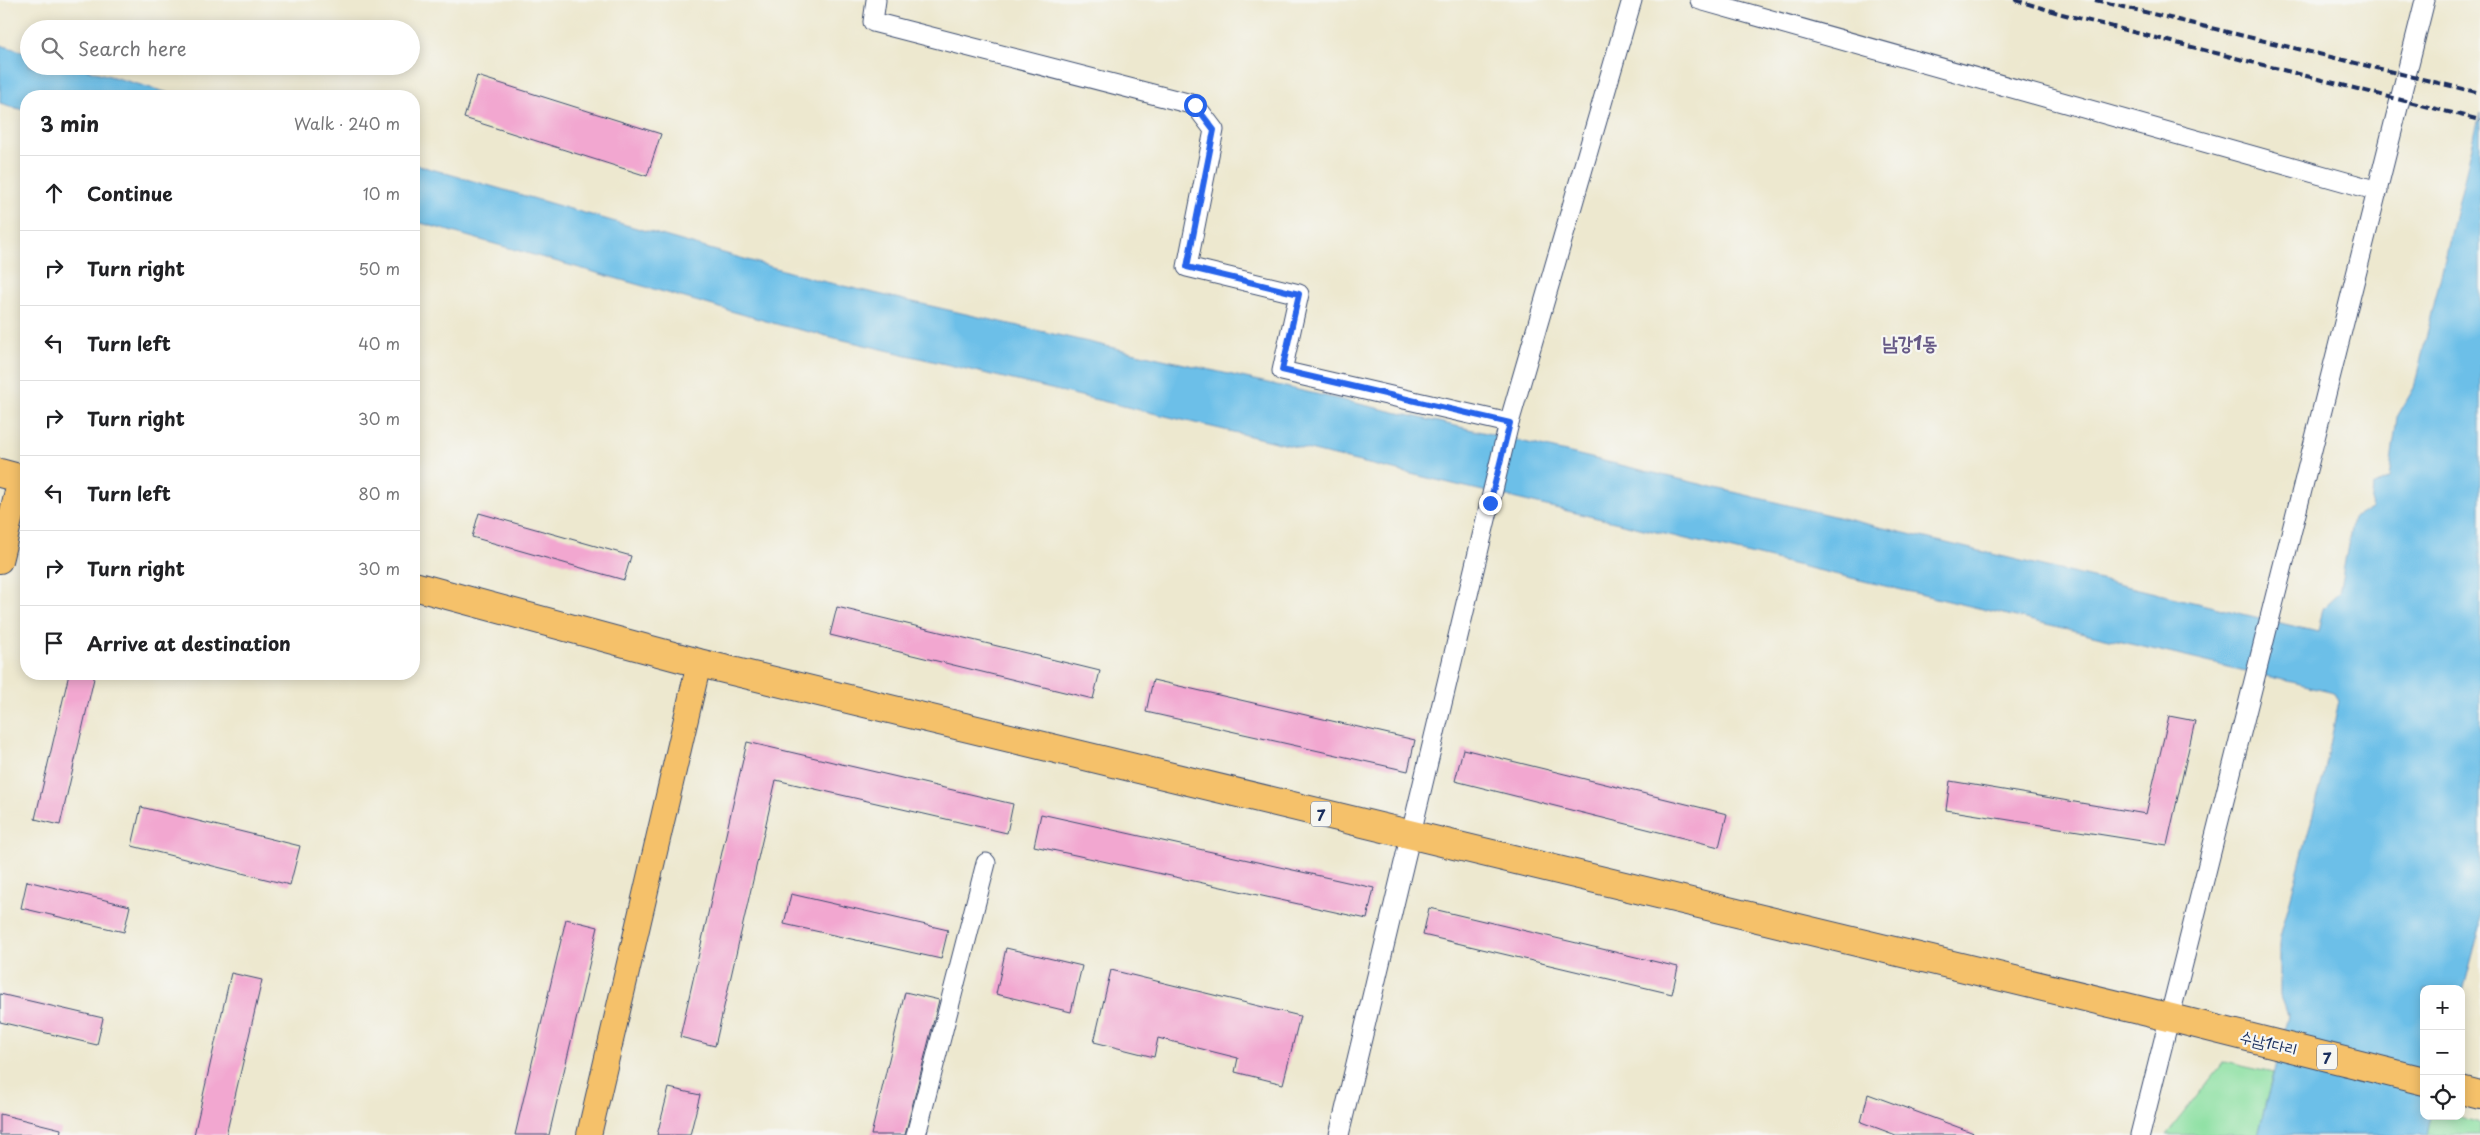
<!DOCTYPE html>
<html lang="en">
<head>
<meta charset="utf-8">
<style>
	:root { --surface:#fff; --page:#f2f2f2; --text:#202124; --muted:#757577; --line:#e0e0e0 }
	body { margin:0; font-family:"Playpen Sans","Poor Story",sans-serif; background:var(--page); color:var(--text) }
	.controls { position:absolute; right:15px; bottom:15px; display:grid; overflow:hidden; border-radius:10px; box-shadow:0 2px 12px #0003 }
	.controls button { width:45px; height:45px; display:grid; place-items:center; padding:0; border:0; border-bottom:1px solid var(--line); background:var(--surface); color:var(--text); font:25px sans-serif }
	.stop { position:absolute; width:15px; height:15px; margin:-11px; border:4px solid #2563eb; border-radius:50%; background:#fff }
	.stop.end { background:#2563eb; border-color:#fff; box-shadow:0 1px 5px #0008 }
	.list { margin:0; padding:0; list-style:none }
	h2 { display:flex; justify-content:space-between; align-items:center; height:65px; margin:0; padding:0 20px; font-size:21px }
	h2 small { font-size:16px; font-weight:400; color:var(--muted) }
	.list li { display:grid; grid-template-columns:32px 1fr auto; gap:15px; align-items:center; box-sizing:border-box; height:75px; padding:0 20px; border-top:1px solid var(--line) }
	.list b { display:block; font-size:19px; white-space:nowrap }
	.list em { font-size:16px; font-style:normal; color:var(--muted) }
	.icon { flex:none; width:28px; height:28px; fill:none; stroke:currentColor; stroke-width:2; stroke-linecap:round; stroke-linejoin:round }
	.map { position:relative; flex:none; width:2480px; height:1135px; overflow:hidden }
	.search { position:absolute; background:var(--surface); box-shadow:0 2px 12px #0003; left:20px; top:20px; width:400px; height:55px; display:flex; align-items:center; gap:12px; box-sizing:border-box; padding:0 18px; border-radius:28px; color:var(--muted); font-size:19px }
	.panel { position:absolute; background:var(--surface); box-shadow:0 2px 12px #0003; left:20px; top:90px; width:400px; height:590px; border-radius:20px }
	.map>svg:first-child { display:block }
</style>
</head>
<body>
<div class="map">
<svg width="2480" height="1135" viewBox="0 0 2480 1135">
	<rect width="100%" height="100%" fill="#f6f6f2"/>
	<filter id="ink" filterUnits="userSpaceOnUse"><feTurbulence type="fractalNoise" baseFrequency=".02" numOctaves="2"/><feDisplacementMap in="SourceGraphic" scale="10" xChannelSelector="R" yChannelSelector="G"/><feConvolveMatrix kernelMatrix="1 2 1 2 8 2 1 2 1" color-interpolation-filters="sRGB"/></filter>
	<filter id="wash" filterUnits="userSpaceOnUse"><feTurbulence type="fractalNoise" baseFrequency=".0096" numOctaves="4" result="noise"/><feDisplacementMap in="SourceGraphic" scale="20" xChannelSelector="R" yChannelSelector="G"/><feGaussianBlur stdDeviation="1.12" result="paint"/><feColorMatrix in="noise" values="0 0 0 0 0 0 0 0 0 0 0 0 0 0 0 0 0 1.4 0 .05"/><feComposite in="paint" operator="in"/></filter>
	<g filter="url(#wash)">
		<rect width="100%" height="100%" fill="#ede8cf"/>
		<g fill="#8ce0a2" stroke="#548880">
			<polygon points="2224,1062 2273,1073 2258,1135 2166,1135"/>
			<polygon points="2431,1116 2455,1116 2480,1123 2480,1135 2427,1135"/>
		</g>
		<g fill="#6cbfe8" stroke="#4477a3">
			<polygon points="0,45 29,53 29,66 75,66 179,96 26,96 26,111 0,103"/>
			<polygon points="2480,113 2480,927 2461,999 2461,989 2424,989 2424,1116 2431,1116 2427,1135 2258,1135 2288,1015 2280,995 2280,937 2325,770 2339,700 2334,692 780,325 414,221 414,164 817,280 1495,435 2318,632 2323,608 2339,593 2353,518 2371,509 2373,487 2389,479 2397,417 2414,388"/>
		</g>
		<g id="blocks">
			<g fill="#f2a7d0">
				<polygon points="477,76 661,134 647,176 464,118"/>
				<polygon points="479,513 631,556 624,580 472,537"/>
				<polygon points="837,607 1100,671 1093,699 830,635"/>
				<polygon points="69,674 95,674 60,825 35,819"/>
				<polygon points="1153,680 1415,740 1408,771 1146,712"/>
				<polygon points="2169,716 2195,721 2167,845 1946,810 1950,781 2146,814"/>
				<polygon points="747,742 1013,804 1007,833 776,780 715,1046 680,1037"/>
				<polygon points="1463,749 1727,814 1719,847 1455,781"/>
				<polygon points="141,807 300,846 290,885 132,846"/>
				<polygon points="1041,814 1374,888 1367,919 1034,846"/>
				<polygon points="27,881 130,906 124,932 21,908"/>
				<polygon points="791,894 948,930 941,959 784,924"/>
				<polygon points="1429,908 1678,967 1672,994 1423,935"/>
				<polygon points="566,919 598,927 549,1135 515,1135"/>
				<polygon points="1006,948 1082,966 1071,1012 996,994"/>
				<polygon points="1111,970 1300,1016 1283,1084 1235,1072 1238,1058 1158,1038 1154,1057 1094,1042"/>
				<polygon points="231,973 262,980 226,1135 194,1135"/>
				<polygon points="905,992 939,1000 905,1135 871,1135"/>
				<polygon points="0,994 103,1018 97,1045 0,1022"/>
				<polygon points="669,1088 700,1095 690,1135 657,1135"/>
				<polygon points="1868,1094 1974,1133 1974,1135 1896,1135 1861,1122"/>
				<polygon points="0,1114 61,1129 60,1135 0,1135"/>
			</g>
		</g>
	</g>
	<g filter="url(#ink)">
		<use href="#blocks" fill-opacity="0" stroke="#3a4b6f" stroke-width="1"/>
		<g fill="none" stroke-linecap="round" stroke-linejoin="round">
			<defs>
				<g id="minor">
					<polyline points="876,0 873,22 1195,105 1214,130 1187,267 1299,294 1282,371 1509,423"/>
					<polyline points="1700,0 2378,191"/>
					<polyline points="916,1135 986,863"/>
					<polyline points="1339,1135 1509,423 1632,0"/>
					<polyline points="2140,1135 2425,0"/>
				</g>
				<g id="major">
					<polyline points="0,561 20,479"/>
					<polyline points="589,1135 699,663"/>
				</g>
				<g id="highway">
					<polyline points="0,473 26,480"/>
					<polyline points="414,586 699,663 2168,1017 2424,1081"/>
					<polyline points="2461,1090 2480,1095"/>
				</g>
			</defs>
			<use href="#minor" stroke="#3a4b6f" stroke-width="21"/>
			<use href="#major" stroke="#3a4b6f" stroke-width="26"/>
			<use href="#highway" stroke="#3a4b6f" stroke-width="30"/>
			<use href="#minor" stroke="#fff" stroke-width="19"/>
			<use href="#major" stroke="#f5c16b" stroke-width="24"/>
			<use href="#highway" stroke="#f5c16b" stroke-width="28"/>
			<g stroke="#1b2f5e" stroke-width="4" stroke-dasharray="8 4" stroke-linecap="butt">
				<polyline points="2015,0 2062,14 2480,120"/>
				<polyline points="2095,0 2480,93"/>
			</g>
		</g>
	</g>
	<g fill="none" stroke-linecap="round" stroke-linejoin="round" filter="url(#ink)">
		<polyline stroke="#2563eb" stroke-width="6" points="1195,105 1214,130 1187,267 1299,294 1282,370 1510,423 1490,503"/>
	</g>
	<g text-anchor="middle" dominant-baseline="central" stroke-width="4.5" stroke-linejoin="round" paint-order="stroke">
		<g fill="#f6f6f2" stroke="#5d6b8a" stroke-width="1">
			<rect x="1311" y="801.5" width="20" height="25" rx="4"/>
			<rect x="2317" y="1044.5" width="20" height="25" rx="4"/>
		</g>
		<g font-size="15" font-weight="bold" fill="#1b2f5e">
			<text x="1321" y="814">7</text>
			<text x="2327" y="1057">7</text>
		</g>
		<g font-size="16" fill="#1b2f5e" stroke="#f6f6f2">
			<text transform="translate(2269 1042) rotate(14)">수남1다리</text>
		</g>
		<g font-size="19" font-weight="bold" fill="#665986" stroke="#f6f6f2">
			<text x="1910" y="342">남강1동</text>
		</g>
	</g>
</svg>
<div class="controls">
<button>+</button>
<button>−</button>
<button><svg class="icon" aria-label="locate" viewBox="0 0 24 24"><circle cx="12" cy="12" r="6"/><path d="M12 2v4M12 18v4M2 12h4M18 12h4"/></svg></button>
</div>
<div class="stop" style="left:1195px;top:105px"></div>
<div class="stop end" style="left:1490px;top:503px"></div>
<div class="search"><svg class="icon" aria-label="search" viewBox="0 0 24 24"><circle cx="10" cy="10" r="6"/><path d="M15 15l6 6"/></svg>Search here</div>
<section class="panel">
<h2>3 min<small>Walk · 240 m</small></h2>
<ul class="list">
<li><svg class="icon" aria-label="ahead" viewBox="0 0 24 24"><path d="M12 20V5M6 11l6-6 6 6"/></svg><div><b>Continue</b></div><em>10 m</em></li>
<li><svg class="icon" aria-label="right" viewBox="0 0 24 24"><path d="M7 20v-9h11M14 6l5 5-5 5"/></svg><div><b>Turn right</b></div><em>50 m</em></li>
<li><svg class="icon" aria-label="left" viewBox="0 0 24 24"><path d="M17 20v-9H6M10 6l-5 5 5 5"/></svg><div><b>Turn left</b></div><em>40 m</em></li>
<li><svg class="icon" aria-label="right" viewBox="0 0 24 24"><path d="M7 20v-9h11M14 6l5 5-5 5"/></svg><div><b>Turn right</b></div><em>30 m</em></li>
<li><svg class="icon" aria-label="left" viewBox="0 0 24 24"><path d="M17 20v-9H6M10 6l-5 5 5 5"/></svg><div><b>Turn left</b></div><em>80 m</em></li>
<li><svg class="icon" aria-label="right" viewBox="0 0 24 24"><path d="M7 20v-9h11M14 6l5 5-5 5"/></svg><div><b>Turn right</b></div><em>30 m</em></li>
<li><svg class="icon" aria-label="arrive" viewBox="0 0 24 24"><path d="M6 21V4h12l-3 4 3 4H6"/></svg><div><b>Arrive at destination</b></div></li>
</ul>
</section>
</div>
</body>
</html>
